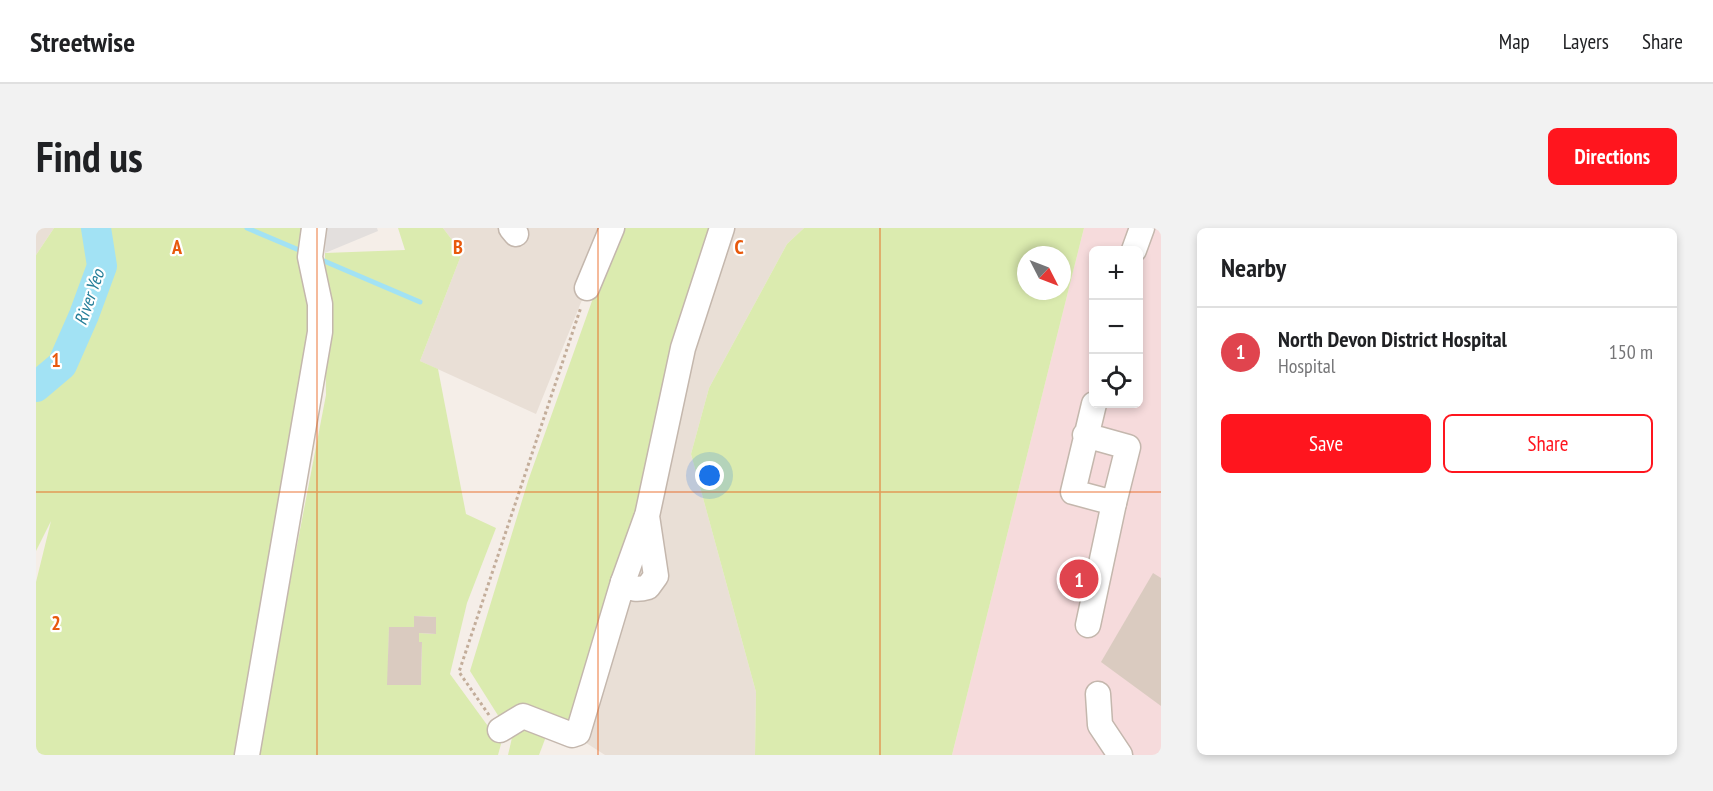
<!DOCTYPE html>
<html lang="en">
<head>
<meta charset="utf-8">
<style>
	:root { --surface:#fff; --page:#f2f2f2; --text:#202124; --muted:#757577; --line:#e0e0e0; --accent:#ff151e }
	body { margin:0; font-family:"PT Sans Narrow",sans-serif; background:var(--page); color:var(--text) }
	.controls { position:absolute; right:18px; top:18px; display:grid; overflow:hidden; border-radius:9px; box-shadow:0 3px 9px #0003 }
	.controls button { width:54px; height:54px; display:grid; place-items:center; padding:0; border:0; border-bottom:2px solid var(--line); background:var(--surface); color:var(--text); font:30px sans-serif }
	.compass { position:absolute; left:981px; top:18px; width:54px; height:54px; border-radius:50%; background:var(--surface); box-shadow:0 3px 9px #0003; rotate:132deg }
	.you { position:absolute; left:674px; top:248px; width:21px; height:21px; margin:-15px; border:4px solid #fff; border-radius:50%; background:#1a73e8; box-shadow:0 0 0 9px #1a73e833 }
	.badge { display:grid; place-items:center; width:39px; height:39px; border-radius:50%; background:var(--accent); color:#fff; font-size:20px; font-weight:700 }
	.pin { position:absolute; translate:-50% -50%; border:3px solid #fff; box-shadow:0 2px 6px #0006 }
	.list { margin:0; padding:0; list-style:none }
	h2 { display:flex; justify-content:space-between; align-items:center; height:78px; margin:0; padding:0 24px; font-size:26px }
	h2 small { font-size:20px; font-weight:400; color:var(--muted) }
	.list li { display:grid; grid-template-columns:39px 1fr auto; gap:18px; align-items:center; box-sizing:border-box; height:90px; padding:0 24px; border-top:2px solid var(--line) }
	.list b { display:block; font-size:22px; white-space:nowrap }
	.list p { margin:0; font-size:20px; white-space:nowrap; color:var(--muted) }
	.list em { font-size:20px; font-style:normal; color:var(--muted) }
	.actions { display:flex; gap:12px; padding:18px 24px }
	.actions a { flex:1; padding:14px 0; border:2px solid var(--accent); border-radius:9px; text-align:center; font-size:21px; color:var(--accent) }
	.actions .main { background:var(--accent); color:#fff }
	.icon { flex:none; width:33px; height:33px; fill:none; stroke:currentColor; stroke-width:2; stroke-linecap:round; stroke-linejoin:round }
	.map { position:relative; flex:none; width:1125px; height:527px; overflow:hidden; border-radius:9px }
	header { display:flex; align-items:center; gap:36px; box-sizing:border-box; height:84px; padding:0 30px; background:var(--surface); border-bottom:2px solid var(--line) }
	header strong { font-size:28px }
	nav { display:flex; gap:33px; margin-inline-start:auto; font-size:21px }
	.intro { display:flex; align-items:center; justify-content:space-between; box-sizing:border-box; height:144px; padding:0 36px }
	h1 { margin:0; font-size:42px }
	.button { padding:15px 27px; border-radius:9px; background:var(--accent); color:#fff; font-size:21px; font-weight:700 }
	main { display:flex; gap:36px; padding:0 36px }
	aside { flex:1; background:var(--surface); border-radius:9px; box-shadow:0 3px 9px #0003 }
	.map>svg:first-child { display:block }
</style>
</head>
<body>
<header>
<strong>Streetwise</strong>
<nav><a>Map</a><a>Layers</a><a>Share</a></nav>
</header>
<div class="intro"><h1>Find us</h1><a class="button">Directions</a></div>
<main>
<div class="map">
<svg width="1125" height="527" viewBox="0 0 1125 527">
	<rect width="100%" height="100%" fill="#f5eee8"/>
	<g fill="#e9dfd6">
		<polygon points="0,0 18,0 0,27"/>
		<polygon points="407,0 575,0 500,186 384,133 426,25"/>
		<polygon points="695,0 768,0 751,16 673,160 655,226 720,464 719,527 569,527 544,511 649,129"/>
	</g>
	<path fill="#f6dbdc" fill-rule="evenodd" d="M 1048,0 L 1125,0 L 1125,527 L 916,527 ZM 1058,22 L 1102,22 L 1102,176 L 1058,176 Z"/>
	<g fill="#dbebaf" fill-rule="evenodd">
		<polygon points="18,0 270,0 280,103 205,527 0,527 0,354 15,293 0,323 0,27"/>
		<path d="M 362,0 L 407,0 L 426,25 L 384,133 L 402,141 L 430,286 L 460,300 L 431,375 L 414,446 L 465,516 L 462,527 L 224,527 L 222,520 L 290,167 L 289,25 L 369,22 ZM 379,388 L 400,389 L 399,406 L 383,405 L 383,414 L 386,414 L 385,457 L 352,457 L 353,399 L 378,399 Z"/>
		<polygon points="585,0 682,0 609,273 537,494 489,477 463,489 434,443 492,253 577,14"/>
		<path d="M 768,0 L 1048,0 L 916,527 L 719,527 L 720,464 L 655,226 L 673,160 L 751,16 ZM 990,27 L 1026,27 L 1026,63 L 990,63 Z"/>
		<polygon points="478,501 511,506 503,527 472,527"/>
	</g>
	<polygon fill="#e3dfdd" points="290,0 341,0 342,3 289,25"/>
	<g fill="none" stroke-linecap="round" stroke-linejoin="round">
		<g stroke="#a2e2f4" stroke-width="5">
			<polyline points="211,0 270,25"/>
			<polyline points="281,30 384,74"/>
		</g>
		<polyline stroke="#a2e2f4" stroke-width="30" points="0,159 26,137 48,87 66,38 60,0"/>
	</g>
	<g fill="#dacbc0">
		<polygon points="1117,345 1125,350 1125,478 1065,434"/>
		<polygon points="378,388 400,389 400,406 383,405 383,414 386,414 385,457 351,457 353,399 378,399"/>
	</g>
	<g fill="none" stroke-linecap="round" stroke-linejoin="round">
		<defs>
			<g id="minor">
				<polyline points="475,0 480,6"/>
				<polyline points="1098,22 1106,0"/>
				<polyline points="551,60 576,0"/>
				<polyline points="1049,207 1092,219 1078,275 1037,264 1058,176"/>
				<polyline points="587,354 610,290"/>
				<polyline points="1052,397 1078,275"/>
				<polyline points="1062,466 1064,497 1084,527"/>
				<path d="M 464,502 L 487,488 L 536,507 L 542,505 L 587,354 C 595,362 602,362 612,359 L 620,348 L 611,288 L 647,120 L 686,0"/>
				<polyline points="211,527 284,104 284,76 274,29 278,0"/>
			</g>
		</defs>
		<use href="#minor" stroke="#c4b7ad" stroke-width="27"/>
		<polyline stroke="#c3ad9a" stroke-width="3" stroke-dasharray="3 3" stroke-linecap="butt" points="453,487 423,444 545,79"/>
		<use href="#minor" stroke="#fff" stroke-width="24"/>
	</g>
	<path fill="none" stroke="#e8590c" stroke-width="1.5" stroke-opacity="0.55" d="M 281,0 L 281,527M 562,0 L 562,527M 844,0 L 844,527M 0,264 L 1125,264"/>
	<g text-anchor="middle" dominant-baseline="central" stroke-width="4.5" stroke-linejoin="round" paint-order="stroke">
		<g font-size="18" font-style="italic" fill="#247d98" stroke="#fff">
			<text transform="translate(53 69) rotate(-71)">River Yeo</text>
		</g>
	</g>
	<g font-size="20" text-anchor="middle" font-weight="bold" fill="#e8590c" stroke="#fff" stroke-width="4.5" stroke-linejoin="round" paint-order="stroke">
		<text x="141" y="26">A</text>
		<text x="422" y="26">B</text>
		<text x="703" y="26">C</text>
		<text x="20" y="139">1</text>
		<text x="20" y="402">2</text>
	</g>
</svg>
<div class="controls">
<button>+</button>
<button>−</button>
<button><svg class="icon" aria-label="locate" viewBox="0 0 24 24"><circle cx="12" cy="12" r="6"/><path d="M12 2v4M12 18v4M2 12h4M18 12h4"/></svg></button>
</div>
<svg class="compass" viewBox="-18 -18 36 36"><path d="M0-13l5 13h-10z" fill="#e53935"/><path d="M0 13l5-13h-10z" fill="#757577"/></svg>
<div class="you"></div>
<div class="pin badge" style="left:1043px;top:351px;background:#e0444e">1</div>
</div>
<aside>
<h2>Nearby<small></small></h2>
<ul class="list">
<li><span class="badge" style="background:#e0444e">1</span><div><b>North Devon District Hospital</b><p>Hospital</p></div><em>150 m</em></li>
</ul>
<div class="actions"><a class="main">Save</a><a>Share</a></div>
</aside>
</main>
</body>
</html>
